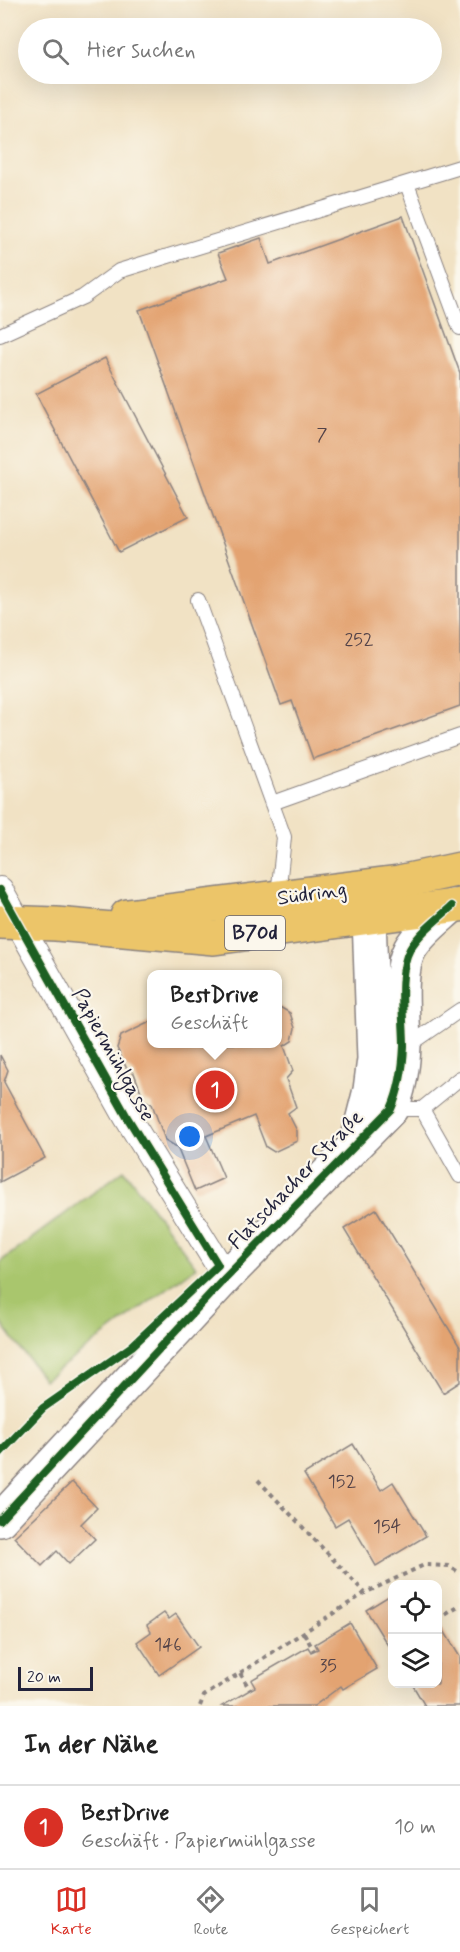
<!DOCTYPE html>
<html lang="de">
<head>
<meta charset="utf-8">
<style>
	:root { --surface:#fff; --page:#f6f6f6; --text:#222; --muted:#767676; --line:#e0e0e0; --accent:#d93025 }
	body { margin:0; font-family:Mynerve,sans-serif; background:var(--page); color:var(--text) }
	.controls { position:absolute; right:18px; bottom:18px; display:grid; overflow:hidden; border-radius:12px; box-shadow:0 6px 24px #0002 }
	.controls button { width:54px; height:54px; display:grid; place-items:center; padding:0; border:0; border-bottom:2px solid var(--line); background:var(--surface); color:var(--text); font:30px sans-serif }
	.scale { position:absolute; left:18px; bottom:15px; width:75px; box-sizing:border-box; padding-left:6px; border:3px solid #22223b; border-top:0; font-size:16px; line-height:21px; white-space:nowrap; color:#22223b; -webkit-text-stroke:4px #fbf7ec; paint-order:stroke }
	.you { position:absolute; left:190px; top:1137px; width:21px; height:21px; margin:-15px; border:4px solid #fff; border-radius:50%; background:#1a73e8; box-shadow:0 0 0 9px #1a73e833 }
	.badge { display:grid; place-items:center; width:39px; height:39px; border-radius:50%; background:var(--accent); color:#fff; font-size:20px; font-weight:700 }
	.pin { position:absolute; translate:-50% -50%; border:3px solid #fff; box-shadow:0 2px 6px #0006 }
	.popup { position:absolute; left:147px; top:970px; width:135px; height:78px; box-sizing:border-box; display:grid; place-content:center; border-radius:12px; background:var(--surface); filter:drop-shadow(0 2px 4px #0005); font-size:20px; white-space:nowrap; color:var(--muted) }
	.popup b { font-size:22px; color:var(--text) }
	.popup::after { content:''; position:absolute; left:50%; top:100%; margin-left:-12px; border:12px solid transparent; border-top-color:var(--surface) }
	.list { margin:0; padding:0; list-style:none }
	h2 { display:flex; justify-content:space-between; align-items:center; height:78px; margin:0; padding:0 24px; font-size:26px }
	h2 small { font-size:20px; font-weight:400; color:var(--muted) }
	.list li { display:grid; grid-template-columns:39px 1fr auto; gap:18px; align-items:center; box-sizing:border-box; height:84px; padding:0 24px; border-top:2px solid var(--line) }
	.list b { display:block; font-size:22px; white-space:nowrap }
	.list p { margin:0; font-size:20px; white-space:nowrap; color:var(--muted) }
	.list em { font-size:20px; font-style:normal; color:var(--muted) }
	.icon { flex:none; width:33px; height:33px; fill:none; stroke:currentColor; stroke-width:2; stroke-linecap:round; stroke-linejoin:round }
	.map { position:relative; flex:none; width:460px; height:1706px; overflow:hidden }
	.search { position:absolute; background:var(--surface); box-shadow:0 6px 24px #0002; left:18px; right:18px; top:18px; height:66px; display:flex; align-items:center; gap:15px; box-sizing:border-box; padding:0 21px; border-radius:33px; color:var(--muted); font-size:22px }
	.sheet { height:162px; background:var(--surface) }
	nav { display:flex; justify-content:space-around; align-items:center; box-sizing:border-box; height:84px; border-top:2px solid var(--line); background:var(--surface); font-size:16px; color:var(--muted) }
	nav a { display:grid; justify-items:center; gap:3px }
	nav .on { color:var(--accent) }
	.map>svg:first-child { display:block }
</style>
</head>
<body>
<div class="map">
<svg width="460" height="1706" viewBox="0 0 460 1706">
	<rect width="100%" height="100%" fill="#fbf7ec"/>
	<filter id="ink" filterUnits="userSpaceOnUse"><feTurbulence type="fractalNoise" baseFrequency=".0167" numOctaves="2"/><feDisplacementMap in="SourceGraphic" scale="12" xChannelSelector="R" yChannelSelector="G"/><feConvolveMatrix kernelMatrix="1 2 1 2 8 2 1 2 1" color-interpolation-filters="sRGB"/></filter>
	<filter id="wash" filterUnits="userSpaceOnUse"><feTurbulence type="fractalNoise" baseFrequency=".008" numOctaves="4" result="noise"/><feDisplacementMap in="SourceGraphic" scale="24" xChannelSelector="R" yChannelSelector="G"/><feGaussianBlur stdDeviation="1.35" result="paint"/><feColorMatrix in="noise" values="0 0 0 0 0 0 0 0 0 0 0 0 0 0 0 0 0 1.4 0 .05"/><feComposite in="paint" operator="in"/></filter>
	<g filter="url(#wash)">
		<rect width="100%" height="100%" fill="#f1e2c4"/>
		<polygon fill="#a9c66d" stroke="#667454" stroke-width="1.5" points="124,1170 196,1267 44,1380 0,1321 0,1262"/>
		<g id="blocks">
			<g fill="#e3a371">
				<polygon points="403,216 460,373 460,706 313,759 292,701 281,705 139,310 228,278 218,253 261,238 270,264"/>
				<polygon points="105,358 188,517 119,552 36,394"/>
				<polygon points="278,1006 290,1013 295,1028 292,1041 284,1046 293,1071 286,1079 296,1107 288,1113 297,1131 297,1141 274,1152 266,1147 254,1116 206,1136 224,1178 195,1191 177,1147 165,1140 152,1104 144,1100 134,1073 126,1067 117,1048 121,1036 152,1021 152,1044 278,1044"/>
				<polygon points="0,1055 8,1070 4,1082 45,1158 0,1182"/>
				<polygon points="376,1209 460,1347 460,1382 443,1393 344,1229"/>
				<polygon points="353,1444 381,1490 393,1482 426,1536 376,1566 348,1518 335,1526 304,1474"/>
				<polygon points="72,1482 97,1508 81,1524 95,1539 69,1564 57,1551 42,1566 14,1537"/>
				<polygon points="392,1594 392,1652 366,1610"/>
				<polygon points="164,1613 169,1619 176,1614 199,1647 159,1675 137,1642 151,1632 147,1625"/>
				<polygon points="438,1621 460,1657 460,1706 425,1706 412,1684 438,1684"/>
				<polygon points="350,1623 377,1669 343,1689 341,1686 314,1706 222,1706 255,1687 251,1680 308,1647 311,1652 318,1649 315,1644"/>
			</g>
		</g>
	</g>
	<g filter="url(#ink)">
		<use href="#blocks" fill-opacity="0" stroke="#8a8280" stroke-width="1.5"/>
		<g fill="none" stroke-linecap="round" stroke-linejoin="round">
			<defs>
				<g id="service">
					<polyline points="407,184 460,328"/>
					<polyline points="0,335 83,297 119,271 460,167"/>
					<polyline points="198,600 284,837 278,896"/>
					<polyline points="272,803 460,736"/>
					<polyline points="405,1048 460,1010"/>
					<polyline points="392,1109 422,1109 460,1078"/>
					<polyline points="422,1109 460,1176"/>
				</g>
				<polyline id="minor" points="0,890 127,1117 226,1277"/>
				<g id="tertiary">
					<polyline points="357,1141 370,1090 374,1059 369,917 386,897"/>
					<path d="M 0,1520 L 226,1277 L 391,1109 C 400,1089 403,1068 404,1046 C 404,1019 397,972 410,949 C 420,932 438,919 452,906"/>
				</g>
				<g id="primary">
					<polyline points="127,916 399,882 460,869"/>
					<polyline points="0,922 56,924 214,938 460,905"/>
				</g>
			</defs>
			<use href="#service" stroke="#8a8280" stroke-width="16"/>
			<use href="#minor" stroke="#8a8280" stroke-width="28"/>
			<use href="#tertiary" stroke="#8a8280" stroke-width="36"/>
			<use href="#primary" stroke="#8a8280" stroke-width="36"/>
			<g stroke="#8a8280" stroke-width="4" stroke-dasharray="4.5 4.5" stroke-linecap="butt">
				<polyline points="258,1480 365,1593"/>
				<polyline points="438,1619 460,1606"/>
				<polyline points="304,1633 314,1651"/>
				<polyline points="240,1673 250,1690"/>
				<polyline points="200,1706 204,1696 365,1593 424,1565 449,1566 460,1573"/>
			</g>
			<use href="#service" stroke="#fff" stroke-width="14"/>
			<use href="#minor" stroke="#fff" stroke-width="26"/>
			<use href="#tertiary" stroke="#fff" stroke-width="33"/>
			<use href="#primary" stroke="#ecc569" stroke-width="33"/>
			<defs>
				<g id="cycleway">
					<polyline points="0,890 127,1117 218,1265 132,1346 43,1408 0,1453"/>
					<path d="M 0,1520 L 226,1277 L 391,1109 C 400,1089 403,1068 404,1046 C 404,1019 397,972 410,949 C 420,932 438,919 452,906"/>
				</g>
			</defs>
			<use href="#cycleway" stroke="#fbf7ec" stroke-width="11"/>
			<use href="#cycleway" stroke="#1b5e20" stroke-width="8"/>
		</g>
	</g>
	<g text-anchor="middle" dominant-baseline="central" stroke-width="4.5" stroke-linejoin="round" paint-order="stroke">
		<g font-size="18" fill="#524248">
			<text x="322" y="435">7</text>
			<text x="359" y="640">252</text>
			<text x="342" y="1482">152</text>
			<text x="387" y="1527">154</text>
			<text x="168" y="1645">146</text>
			<text x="328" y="1666">35</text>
		</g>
		<rect fill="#fbf7ec" stroke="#636270" stroke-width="1.5" x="225" y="916" width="60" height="34" rx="4.5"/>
		<g font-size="20" font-weight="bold" fill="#22223b">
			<text x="255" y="933">B70d</text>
		</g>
		<g font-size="21" fill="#22223b" stroke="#fbf7ec">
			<text transform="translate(312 894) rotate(-8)">Südring</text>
			<text transform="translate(113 1055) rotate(61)">Papiermühlgasse</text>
			<text transform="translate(296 1180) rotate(-46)">Flatschacher Straße</text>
		</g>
	</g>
</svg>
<div class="controls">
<button><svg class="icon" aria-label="locate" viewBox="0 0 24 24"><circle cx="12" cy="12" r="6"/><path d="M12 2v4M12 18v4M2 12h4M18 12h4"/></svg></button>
<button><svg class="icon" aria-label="layers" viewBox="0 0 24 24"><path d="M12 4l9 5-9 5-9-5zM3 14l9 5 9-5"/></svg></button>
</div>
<div class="scale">20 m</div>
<div class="you"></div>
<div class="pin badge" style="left:215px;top:1090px">1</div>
<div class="popup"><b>BestDrive</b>Geschäft</div>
<div class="search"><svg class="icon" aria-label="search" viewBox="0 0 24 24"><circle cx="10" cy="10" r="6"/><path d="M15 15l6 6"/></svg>Hier suchen</div>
</div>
<section class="sheet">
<h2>In der Nähe<small></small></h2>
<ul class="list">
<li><span class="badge">1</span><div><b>BestDrive</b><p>Geschäft · Papiermühlgasse</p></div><em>10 m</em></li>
</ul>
</section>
<nav>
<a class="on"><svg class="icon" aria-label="map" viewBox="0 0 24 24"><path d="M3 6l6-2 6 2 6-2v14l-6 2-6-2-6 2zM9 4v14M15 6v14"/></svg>Karte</a>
<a><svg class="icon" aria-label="directions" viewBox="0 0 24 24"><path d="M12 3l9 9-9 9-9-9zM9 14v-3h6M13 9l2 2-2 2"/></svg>Route</a>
<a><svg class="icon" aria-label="saved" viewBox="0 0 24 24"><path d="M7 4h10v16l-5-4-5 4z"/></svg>Gespeichert</a>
</nav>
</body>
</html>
